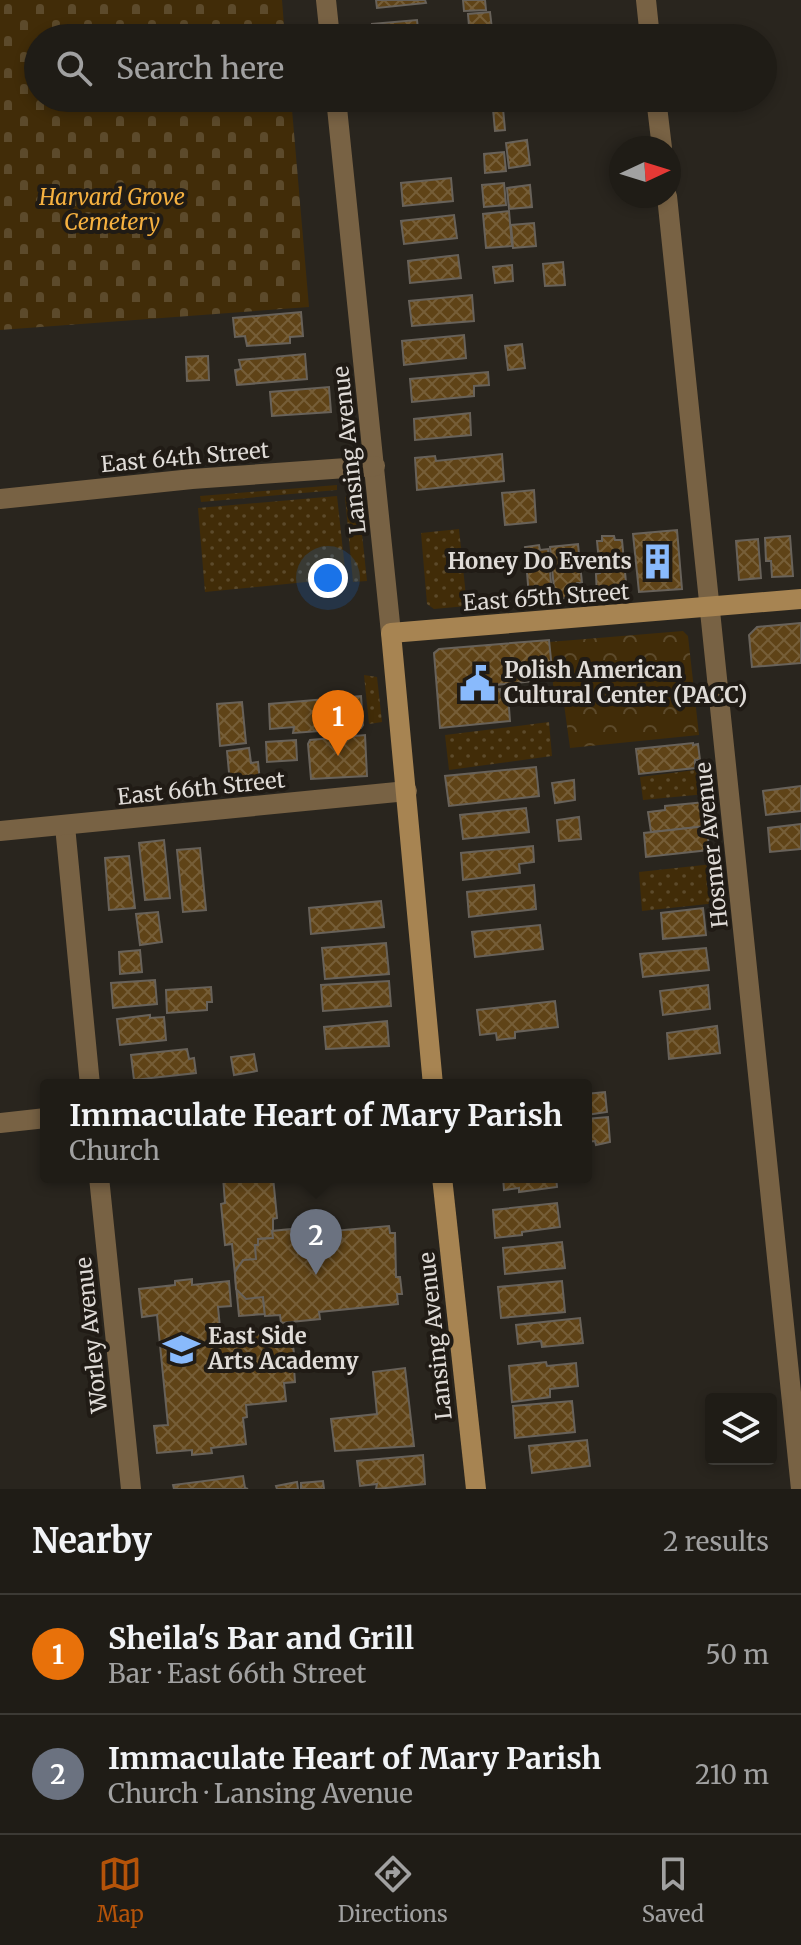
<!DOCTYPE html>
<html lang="en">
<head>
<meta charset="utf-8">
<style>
	:root { --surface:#1f1c16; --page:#27251f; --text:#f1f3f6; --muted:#a1a1a1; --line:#3c3a35; --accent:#b45309 }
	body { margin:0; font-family:Merriweather,serif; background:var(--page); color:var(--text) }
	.controls { position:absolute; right:24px; bottom:24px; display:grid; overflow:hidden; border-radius:8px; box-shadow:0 4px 12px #0003 }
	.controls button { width:72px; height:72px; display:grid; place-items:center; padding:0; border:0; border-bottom:2px solid var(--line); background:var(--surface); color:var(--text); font:40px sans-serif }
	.compass { position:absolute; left:609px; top:136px; width:72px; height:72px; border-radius:50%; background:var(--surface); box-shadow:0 4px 12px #0003; rotate:86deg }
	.you { position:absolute; left:328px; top:578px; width:28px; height:28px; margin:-20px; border:6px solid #fff; border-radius:50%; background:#1a73e8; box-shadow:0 0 0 12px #1a73e833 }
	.badge { display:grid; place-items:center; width:52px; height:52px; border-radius:50%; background:var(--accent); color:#fff; font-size:26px; font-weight:700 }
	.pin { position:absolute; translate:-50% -66px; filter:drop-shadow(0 2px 4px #0008) }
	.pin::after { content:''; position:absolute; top:42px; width:28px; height:24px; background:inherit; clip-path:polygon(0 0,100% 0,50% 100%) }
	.popup { position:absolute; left:40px; top:1079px; width:552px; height:104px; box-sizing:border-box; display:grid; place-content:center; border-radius:8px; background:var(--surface); filter:drop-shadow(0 2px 6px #0005); font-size:26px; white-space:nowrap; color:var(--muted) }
	.popup b { font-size:30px; color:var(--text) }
	.popup::after { content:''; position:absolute; left:50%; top:100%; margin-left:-16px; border:16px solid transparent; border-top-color:var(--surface) }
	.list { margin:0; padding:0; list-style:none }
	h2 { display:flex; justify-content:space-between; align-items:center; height:104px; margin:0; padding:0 32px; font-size:34px }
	h2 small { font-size:26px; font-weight:400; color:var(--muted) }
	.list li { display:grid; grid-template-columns:52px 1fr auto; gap:24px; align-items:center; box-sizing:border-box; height:120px; padding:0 32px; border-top:2px solid var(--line) }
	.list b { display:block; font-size:30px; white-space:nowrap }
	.list p { margin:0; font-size:26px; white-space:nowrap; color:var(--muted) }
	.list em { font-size:26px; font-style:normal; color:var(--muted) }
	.icon { flex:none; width:44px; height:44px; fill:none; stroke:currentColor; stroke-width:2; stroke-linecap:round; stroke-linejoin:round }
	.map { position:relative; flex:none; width:801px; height:1489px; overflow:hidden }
	.search { position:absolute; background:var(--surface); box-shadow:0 4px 12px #0003; left:24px; right:24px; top:24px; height:88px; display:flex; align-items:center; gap:20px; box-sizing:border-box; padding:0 28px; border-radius:44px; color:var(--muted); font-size:30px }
	.sheet { height:344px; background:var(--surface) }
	nav { display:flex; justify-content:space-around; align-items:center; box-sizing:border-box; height:112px; border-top:2px solid var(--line); background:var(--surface); font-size:22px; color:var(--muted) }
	nav a { display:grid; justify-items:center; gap:4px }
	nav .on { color:var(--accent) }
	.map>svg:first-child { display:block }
</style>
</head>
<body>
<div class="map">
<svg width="801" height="1489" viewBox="0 0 801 1489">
	<defs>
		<pattern id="grass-dots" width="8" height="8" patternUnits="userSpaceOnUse" patternTransform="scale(2)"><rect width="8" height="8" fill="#412c08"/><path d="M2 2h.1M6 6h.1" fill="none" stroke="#5c4a2b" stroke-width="1.8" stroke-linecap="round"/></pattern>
		<pattern id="cemetery-stones" width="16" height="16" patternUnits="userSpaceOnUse" patternTransform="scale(2)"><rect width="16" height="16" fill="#412c08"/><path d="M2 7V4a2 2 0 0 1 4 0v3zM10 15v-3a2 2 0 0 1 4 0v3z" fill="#5c4a2b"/></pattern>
		<pattern id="park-crowns" width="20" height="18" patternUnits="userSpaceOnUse" patternTransform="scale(2)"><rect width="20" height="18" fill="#412c08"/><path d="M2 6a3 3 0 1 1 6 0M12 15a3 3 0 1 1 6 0" fill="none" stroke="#5c4a2b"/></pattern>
		<pattern id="building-cross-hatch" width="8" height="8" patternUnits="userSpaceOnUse" patternTransform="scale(2)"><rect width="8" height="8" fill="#5f4317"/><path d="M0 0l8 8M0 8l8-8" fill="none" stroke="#765e38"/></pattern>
	</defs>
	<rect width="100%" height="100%" fill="#29251e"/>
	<g fill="url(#grass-dots)">
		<polygon points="337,485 337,490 201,502 200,496"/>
		<polygon points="337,496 346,578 205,592 198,508"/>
		<polygon points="358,496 367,581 353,582 345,497"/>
		<polygon points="459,529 467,606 434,609 427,604 421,533"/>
		<polygon points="364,675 377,677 382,722 369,724"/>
		<polygon points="549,722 552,756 449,770 445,735"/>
		<polygon points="703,769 706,794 643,800 640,777"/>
		<polygon points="713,864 717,903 642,911 639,872"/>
	</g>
	<polygon fill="url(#cemetery-stones)" points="0,0 282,0 285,38 38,38 38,98 291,98 309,307 0,330"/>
	<polygon fill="url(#park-crowns)" points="683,631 688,636 699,735 570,748 564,704 555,705 549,642"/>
	<g fill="url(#building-cross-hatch)" stroke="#68625a" stroke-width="2">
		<polygon points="376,0 425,0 426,3 377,8"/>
		<polygon points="463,0 485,0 486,10 464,11"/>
		<polygon points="490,12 493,38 470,38 468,14"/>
		<polygon points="417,20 419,38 373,38 372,24"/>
		<polygon points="492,98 502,98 505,130 495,131"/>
		<polygon points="527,140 530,165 509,168 506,143"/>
		<polygon points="504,152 506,171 485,173 484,154"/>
		<polygon points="451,178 453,201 403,206 401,183"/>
		<polygon points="504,183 506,205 484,207 482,185"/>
		<polygon points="530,185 532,207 509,209 507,188"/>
		<polygon points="509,211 512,246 486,248 483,214"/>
		<polygon points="454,215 457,238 404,244 401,221"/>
		<polygon points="534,223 536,246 513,248 511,225"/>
		<polygon points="458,255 461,278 410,283 408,261"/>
		<polygon points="563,262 565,285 545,286 543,264"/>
		<polygon points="512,265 513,281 495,283 493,267"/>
		<polygon points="472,295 474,321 412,326 409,301"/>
		<polygon points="301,312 303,336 290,337 290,343 247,346 245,336 235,337 233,318"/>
		<polygon points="464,335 466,358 404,365 402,341"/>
		<polygon points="522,344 525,368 508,370 505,346"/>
		<polygon points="305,354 307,379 237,385 235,370 241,369 239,360"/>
		<polygon points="208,356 209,380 187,381 186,357"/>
		<polygon points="488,372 489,385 474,386 474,396 412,402 410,379"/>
		<polygon points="329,387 331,412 272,416 270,392"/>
		<polygon points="470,413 471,435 415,440 414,419"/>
		<polygon points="502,454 504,481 417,490 415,458 435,456 436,461"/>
		<polygon points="534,490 536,522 505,525 502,493"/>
		<polygon points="677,530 682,589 639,592 633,534"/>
		<polygon points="602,536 614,536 615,540 622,540 627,593 597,596 596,574 600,573 597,541 602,541"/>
		<polygon points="790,536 793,576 772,577 771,561 766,561 765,538"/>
		<polygon points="758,539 761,578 739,580 736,541"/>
		<polygon points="578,544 582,583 577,583 578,597 555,599 550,547"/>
		<polygon points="539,545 540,550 548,549 552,594 529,597 525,547"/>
		<polygon points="801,623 801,663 752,667 749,635 757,627"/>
		<polygon points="549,640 553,679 486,686 486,690 500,689 501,696 508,695 510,721 440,728 434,653 439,649"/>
		<polygon points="361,696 363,725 361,728 293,733 294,727 270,729 269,704"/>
		<polygon points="242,702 246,743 220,746 217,704"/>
		<polygon points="365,735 367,776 311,779 308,744 310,740"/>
		<polygon points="296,740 297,760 267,762 266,742"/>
		<polygon points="693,743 693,745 698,744 700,760 695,760 695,768 639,774 636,749"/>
		<polygon points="249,748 251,763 258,762 260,781 230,783 227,751"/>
		<polygon points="536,767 539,796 449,806 445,776"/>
		<polygon points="574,780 575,800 555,803 552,783"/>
		<polygon points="801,786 801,811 766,815 763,791"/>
		<polygon points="705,802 707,826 651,832 648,812 665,810 665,806"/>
		<polygon points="526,808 529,832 463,839 460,815"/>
		<polygon points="579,817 581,839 559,841 557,820"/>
		<polygon points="801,824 801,849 770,852 768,828"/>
		<polygon points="707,826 709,850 646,857 644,833"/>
		<polygon points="164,840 170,898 145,900 139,843"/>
		<polygon points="533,846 534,862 519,864 520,873 463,880 461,853"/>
		<polygon points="200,848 206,910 183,912 177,850"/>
		<polygon points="129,856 135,908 109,910 105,858"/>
		<polygon points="534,885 536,909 469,917 467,892"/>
		<polygon points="381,901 384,927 311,934 309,908"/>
		<polygon points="703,908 706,935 663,939 661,913"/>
		<polygon points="158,912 162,942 140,945 136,914"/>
		<polygon points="540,925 543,949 475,957 472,932"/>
		<polygon points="386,943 389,974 325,979 322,948"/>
		<polygon points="706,948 709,970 643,977 640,954"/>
		<polygon points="140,950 142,972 120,974 119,952"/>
		<polygon points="155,980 157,1004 113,1008 111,983"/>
		<polygon points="389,981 391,1006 323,1011 321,985"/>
		<polygon points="708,985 710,1009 663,1015 660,991"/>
		<polygon points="211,987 212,1002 207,1002 207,1010 167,1013 166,990"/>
		<polygon points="555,1001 558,1027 515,1032 515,1038 497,1040 496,1033 480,1035 477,1010"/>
		<polygon points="150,1015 150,1018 164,1017 166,1040 120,1045 117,1019"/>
		<polygon points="387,1021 389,1046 326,1049 324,1027"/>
		<polygon points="717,1026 720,1053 669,1059 667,1033"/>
		<polygon points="187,1049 189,1059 194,1058 196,1073 134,1080 131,1055"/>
		<polygon points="254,1054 257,1071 234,1075 231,1057"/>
		<polygon points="605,1092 607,1112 586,1115 586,1094"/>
		<polygon points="608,1117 610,1142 596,1145 595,1141 586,1142 586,1119"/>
		<polygon points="223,1177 273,1177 277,1218 273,1219 273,1238 258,1239 258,1245 255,1245 260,1297 263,1297 265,1314 239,1316 232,1244 225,1245 221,1204 225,1203"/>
		<polygon points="503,1177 556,1177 557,1187 519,1192 519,1188 504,1190"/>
		<polygon points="557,1203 560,1227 522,1232 522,1235 495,1238 493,1210"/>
		<polygon points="389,1226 390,1233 395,1233 396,1277 400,1277 402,1294 397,1294 398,1304 319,1312 320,1319 281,1323 280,1315 265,1316 263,1297 246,1299 236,1289 235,1272 243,1260 256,1259 255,1245 258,1245 258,1239 273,1238 272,1231 310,1227 310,1233"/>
		<polygon points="562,1242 565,1268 505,1274 503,1248"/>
		<polygon points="192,1279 192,1285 229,1281 231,1306 218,1307 221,1338 291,1331 296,1368 294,1368 295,1382 284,1383 286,1401 246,1405 247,1417 243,1418 246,1444 211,1448 212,1453 192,1455 192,1450 157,1453 154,1426 168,1425 157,1315 142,1317 139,1289 175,1285 175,1281"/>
		<polygon points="562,1281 565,1312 501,1318 498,1287"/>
		<polygon points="580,1318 583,1343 542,1347 541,1341 518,1344 516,1325"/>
		<polygon points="546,1362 547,1366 576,1363 578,1386 550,1389 550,1397 512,1402 509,1366"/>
		<polygon points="405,1368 414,1446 335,1451 331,1419 377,1414 373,1372"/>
		<polygon points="572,1401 575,1432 515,1438 513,1406"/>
		<polygon points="587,1440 590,1466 532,1473 529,1446"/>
		<polygon points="423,1455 425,1484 376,1489 377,1484 360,1486 357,1461"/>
		<polygon points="243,1476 245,1488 248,1489 174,1489 173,1485"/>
		<polygon points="323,1481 324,1489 301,1489 301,1483"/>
		<polygon points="297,1482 298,1489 277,1489 276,1486"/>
	</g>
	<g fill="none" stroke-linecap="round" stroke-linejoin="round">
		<g stroke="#786244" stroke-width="20">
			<polyline points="326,0 330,38"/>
			<polyline points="646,0 650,38"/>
			<polyline points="336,98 391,633"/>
			<polyline points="656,98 662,148"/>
			<polyline points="667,196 801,1489"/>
			<polyline points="0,499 192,479 375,466"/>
			<polyline points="65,826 90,1085"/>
			<polyline points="0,831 407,791"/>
			<polyline points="0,1123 46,1118"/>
			<polyline points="99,1177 131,1489"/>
		</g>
		<g stroke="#a78452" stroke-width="20">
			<polyline points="433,1085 391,633 801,599"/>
			<polyline points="442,1177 476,1489"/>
		</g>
	</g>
	<defs>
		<symbol id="building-bare" viewBox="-9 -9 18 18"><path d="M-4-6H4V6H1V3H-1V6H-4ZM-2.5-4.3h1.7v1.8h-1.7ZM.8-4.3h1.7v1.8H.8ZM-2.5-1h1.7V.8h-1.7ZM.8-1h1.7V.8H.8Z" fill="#89bafc" stroke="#201b15" stroke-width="2.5" paint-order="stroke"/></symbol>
		<symbol id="civic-bare" viewBox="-9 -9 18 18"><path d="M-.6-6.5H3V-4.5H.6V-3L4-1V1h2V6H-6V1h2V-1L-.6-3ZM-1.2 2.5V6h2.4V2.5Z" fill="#89bafc" stroke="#201b15" stroke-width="2.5" paint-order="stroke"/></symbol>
		<symbol id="school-bare" viewBox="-9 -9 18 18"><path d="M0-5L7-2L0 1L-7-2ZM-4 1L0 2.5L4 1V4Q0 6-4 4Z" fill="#89bafc" stroke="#201b15" stroke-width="2.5" paint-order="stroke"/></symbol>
	</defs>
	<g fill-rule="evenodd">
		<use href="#building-bare" x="632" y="536" width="51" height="51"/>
		<use href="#civic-bare" x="452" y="658" width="51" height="51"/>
		<use href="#school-bare" x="156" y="1324" width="51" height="51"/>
	</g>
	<g text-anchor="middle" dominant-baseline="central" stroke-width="8" stroke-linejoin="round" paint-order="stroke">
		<g font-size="22" font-style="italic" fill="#f6b140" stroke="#201b15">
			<text x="112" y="197">Harvard Grove<tspan x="112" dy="25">Cemetery</tspan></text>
		</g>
		<g font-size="22" fill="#dfdbd7" stroke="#201b15">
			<text transform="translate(349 450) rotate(-96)">Lansing Avenue</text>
			<text transform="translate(185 457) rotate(-5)">East 64th Street</text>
			<text transform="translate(546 597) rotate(-4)">East 65th Street</text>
			<text transform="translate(201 788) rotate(-6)">East 66th Street</text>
			<text transform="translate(711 845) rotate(-96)">Hosmer Avenue</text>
			<text transform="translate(91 1335) rotate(-96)">Worley Avenue</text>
			<text transform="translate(435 1336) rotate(-96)">Lansing Avenue</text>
		</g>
		<g font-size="22" font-weight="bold" fill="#dfdbd7" stroke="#201b15" text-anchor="start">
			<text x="632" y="561" text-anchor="end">Honey Do Events</text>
			<text x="504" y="670">Polish American<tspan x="504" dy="25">Cultural Center (PACC)</tspan></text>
			<text x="208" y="1336">East Side<tspan x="208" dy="25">Arts Academy</tspan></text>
		</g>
	</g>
</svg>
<div class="controls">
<button><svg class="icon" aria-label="layers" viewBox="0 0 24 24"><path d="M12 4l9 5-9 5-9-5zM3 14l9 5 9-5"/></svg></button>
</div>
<svg class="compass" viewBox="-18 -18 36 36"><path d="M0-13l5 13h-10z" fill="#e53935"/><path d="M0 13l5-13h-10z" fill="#a1a1a1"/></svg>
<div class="you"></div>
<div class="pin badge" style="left:338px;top:756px;background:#e8710a">1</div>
<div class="pin badge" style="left:316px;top:1275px;background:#6b7280">2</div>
<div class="popup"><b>Immaculate Heart of Mary Parish</b>Church</div>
<div class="search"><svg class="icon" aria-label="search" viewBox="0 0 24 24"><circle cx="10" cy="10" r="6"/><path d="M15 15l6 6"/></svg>Search here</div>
</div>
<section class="sheet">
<h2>Nearby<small>2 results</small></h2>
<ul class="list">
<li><span class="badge" style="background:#e8710a">1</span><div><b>Sheila's Bar and Grill</b><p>Bar · East 66th Street</p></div><em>50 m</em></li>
<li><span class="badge" style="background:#6b7280">2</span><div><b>Immaculate Heart of Mary Parish</b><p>Church · Lansing Avenue</p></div><em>210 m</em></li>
</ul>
</section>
<nav>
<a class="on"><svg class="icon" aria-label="map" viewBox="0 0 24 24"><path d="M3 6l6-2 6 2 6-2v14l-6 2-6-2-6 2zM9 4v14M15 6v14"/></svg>Map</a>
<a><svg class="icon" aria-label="directions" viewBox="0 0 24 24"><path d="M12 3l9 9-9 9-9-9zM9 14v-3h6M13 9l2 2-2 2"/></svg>Directions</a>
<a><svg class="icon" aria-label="saved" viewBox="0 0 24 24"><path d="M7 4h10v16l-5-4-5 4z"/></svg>Saved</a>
</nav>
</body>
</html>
